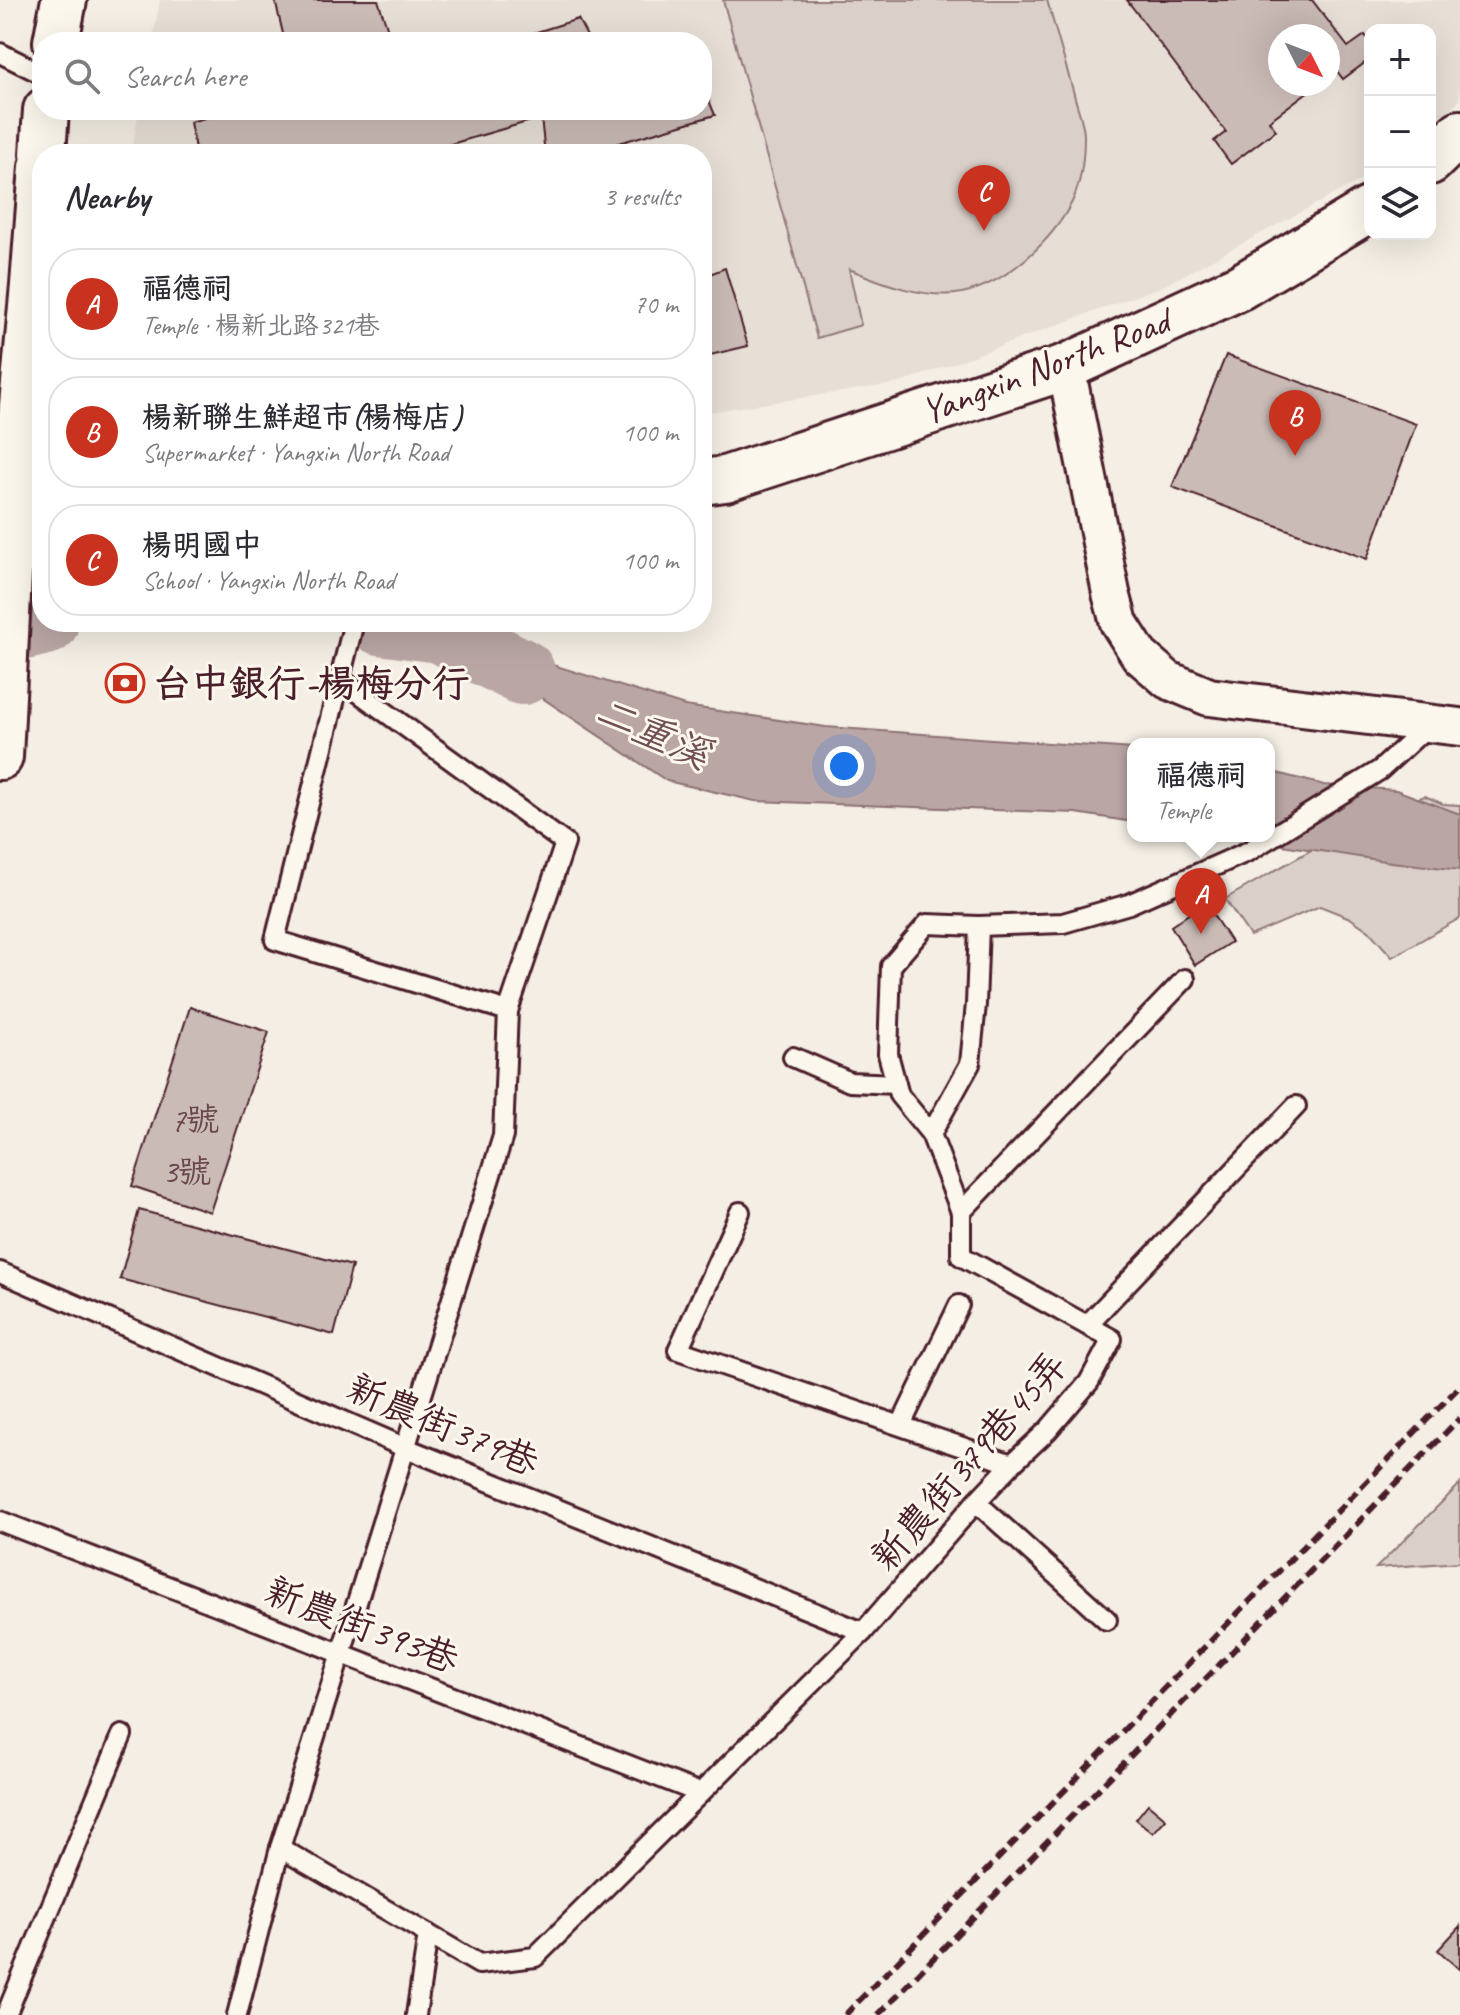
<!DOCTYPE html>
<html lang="en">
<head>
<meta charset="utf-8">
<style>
	:root { --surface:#fff; --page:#f7f7f7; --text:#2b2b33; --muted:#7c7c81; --line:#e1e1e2; --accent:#c8321e }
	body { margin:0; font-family:Caveat,"LXGW WenKai TC",sans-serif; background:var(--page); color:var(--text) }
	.controls { position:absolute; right:24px; top:24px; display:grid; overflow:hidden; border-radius:16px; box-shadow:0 8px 32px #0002 }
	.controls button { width:72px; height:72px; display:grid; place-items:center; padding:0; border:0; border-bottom:2px solid var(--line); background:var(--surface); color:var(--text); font:40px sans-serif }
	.compass { position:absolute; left:1268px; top:24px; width:72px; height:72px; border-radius:50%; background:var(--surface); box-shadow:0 8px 32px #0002; rotate:132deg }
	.you { position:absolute; left:844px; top:766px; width:28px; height:28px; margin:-20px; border:6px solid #fff; border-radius:50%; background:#1a73e8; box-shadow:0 0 0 12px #1a73e833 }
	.badge { display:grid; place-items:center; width:52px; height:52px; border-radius:50%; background:var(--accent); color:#fff; font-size:26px; font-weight:700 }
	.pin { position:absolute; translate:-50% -66px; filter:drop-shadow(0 2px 4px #0008) }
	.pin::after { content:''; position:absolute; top:42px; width:28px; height:24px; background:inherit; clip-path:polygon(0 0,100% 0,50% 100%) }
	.popup { position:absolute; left:1127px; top:738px; width:148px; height:104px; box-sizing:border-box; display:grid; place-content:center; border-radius:16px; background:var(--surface); filter:drop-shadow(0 2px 6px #0005); font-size:26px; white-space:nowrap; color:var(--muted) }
	.popup b { font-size:30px; color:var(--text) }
	.popup::after { content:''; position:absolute; left:50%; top:100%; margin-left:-16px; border:16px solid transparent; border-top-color:var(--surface) }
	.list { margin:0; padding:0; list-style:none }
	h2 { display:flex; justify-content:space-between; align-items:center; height:104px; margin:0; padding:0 32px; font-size:34px }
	h2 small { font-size:26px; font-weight:400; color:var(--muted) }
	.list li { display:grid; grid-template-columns:52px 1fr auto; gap:24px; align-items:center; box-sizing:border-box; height:112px; margin:0 16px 16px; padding:0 16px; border:2px solid var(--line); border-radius:32px }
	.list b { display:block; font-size:30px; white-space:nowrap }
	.list p { margin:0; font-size:26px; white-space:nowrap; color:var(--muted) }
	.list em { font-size:26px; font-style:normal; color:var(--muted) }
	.icon { flex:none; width:44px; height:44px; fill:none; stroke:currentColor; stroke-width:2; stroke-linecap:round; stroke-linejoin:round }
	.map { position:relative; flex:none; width:1460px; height:2015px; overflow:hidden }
	.search { position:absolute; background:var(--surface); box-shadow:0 8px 32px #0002; left:32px; top:32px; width:680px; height:88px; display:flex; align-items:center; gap:20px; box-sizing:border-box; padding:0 28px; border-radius:32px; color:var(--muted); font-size:30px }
	.panel { position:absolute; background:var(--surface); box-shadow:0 8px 32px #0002; left:32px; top:144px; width:680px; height:488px; border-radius:32px }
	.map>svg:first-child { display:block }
</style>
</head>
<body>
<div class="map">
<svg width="1460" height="2015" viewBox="0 0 1460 2015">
	<rect width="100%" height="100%" fill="#f4eee4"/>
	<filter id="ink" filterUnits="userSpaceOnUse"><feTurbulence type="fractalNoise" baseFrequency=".0125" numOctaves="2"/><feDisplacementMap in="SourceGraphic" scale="16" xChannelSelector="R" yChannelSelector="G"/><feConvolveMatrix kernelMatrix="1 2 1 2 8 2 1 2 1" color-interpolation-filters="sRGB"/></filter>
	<g filter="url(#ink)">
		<path fill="#e7dfd6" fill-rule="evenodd" d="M 160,0 L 1460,0 L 1460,100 L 1430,126 L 1430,30 L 1370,30 L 1370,175 L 1163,286 L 900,383 L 702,413 L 702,154 L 131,154 L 139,110 L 702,110 L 702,42 L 152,42 ZM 1280,36 L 1328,36 L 1328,84 L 1280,84 Z"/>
		<g fill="#dbd0c9" stroke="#92787a" stroke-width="2">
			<path d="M 723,0 L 1047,0 C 1056,31 1065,63 1074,94 C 1077,108 1084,122 1084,136 C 1084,157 1081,183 1072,202 C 1052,241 1006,284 962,293 C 926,300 882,283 849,269 L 861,325 L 817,338 Z"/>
			<polygon points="1425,796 1443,804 1460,805 1460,918 1392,957 1369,931 1350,918 1320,906 1250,936 1225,899 1383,809"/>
			<polygon points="1460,1484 1460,1562 1376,1568"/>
		</g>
		<g fill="#baa7a5" stroke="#8d7174" stroke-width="2">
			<polygon points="440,630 685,706 826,727 1133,749 1133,822 1076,813 755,801 667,781"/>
			<polygon points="1269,771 1324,785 1396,790 1460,814 1460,870 1391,862 1224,836 1269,836"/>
		</g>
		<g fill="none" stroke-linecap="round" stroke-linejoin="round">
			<g stroke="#baa7a5" stroke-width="66">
				<polyline points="380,622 440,630 522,672"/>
				<polyline points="0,633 46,622"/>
			</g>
		</g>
		<g fill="#cabbb6" stroke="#4a1f2b" stroke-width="2">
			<polygon points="275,0 378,0 392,42 285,42"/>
			<polygon points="1127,0 1312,0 1348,47 1365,35 1370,42 1370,59 1343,79 1336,70 1328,76 1328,36 1280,36 1280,84 1318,84 1269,121 1276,130 1231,164 1214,141 1226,132"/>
			<polygon points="578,19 590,42 505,42"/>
			<polygon points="702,83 715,115 581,154 545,154 541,118 427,151 428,154 196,154 190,122 234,110 702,110"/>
			<polygon points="725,268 748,346 702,357 702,277"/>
			<polygon points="1226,355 1416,424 1367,559 1172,487"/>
			<polygon points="1205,903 1231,942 1195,965 1171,926"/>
			<polygon points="190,1007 269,1032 210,1212 132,1186"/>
			<polygon points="139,1210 352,1266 334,1335 120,1279"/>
			<polygon points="1148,1804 1166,1819 1153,1833 1136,1819"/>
			<polygon points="1460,1926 1460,1970 1438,1950"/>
		</g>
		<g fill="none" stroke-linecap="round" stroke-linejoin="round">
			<defs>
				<g id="lane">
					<polyline points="0,53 42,74"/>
					<polyline points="354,622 275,940 508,1011"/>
					<polyline points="793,1057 850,1082 896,1084"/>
					<polyline points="931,1134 970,1064 976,1004 979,926"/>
					<polyline points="740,1212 678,1350 1012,1464"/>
					<polyline points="961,1212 1185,979"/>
					<polyline points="0,1272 406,1448 863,1632"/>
					<polyline points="1087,1325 1296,1106"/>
					<polyline points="901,1425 959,1305"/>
					<polyline points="976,1502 1107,1620"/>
					<polyline points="0,1521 700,1793"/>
					<polyline points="280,1848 479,1964 535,1957 863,1632 976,1502 1012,1464 1048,1430 1089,1382 1112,1339 961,1256 961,1212 931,1134 899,1095 888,1054 891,966 927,924 979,926 1063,923 1129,904 1249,851 1380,770 1430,724"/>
					<polyline points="6,2015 122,1735"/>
					<polyline points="237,2015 280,1848 503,1136 508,1011 565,843 340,679"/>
					<polyline points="416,2015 428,1934"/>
				</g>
				<polyline id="street" points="1066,367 1111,593 1119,623 1140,656 1168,680 1209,697 1460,727"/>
				<g id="secondary">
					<polyline points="56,42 64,0"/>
					<polyline points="43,154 46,110"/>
					<polyline points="1430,162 1460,133"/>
					<polyline points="702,482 725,479 1066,367 1240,287 1370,209"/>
					<polyline points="0,757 12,514 33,285 42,167"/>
				</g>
			</defs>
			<use href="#lane" stroke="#4a1f2b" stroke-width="24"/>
			<use href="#street" stroke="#4a1f2b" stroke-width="42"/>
			<use href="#secondary" stroke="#4a1f2b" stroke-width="50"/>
			<use href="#lane" stroke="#fbf7ec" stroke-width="18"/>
			<use href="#street" stroke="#fbf7ec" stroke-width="36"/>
			<use href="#secondary" stroke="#fbf7ec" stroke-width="44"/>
			<g stroke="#4a1f2b" stroke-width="6" stroke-dasharray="12 6" stroke-linecap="butt">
				<polyline points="845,2015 1460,1386"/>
				<polyline points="878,2015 1460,1418"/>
			</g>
		</g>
	</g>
	<defs>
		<symbol id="bank-ring" viewBox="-11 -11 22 22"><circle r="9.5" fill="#fbf7ec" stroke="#c8321e" stroke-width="1.5"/><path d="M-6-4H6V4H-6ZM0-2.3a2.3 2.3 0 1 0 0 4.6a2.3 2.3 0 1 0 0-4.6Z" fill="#c8321e"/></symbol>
	</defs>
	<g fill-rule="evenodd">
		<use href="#bank-ring" x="103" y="661" width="44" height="44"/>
	</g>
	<g text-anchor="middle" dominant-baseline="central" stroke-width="6" stroke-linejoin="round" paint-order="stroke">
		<g font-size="34" fill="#6a464e">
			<text x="195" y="1119">7號</text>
			<text x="187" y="1171">3號</text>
		</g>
		<g font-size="38" fill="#4a1f2b" stroke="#fbf7ec">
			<text transform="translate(1045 366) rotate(-21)">Yangxin North Road</text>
			<text transform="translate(443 1425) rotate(23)">新農街379巷</text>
			<text transform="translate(969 1461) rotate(-49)">新農街379巷45弄</text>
			<text transform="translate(362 1625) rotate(21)">新農街393巷</text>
		</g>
		<g font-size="38" font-weight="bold" fill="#4a1f2b" stroke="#fbf7ec" text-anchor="start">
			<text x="153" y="683">台中銀行-楊梅分行</text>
		</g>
		<g font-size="40" font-style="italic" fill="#714f56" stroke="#fbf7ec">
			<text transform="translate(653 733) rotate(24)">二重溪</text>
		</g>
	</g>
</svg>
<div class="controls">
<button>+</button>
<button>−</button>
<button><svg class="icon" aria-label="layers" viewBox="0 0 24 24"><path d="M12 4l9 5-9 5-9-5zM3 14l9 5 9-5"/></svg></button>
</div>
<svg class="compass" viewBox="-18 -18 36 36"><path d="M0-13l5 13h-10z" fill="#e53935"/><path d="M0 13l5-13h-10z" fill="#7c7c81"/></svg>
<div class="you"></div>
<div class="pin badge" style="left:1201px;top:934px">A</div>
<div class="popup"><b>福德祠</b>Temple</div>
<div class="pin badge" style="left:1295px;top:456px">B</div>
<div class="pin badge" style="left:984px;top:231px">C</div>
<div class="search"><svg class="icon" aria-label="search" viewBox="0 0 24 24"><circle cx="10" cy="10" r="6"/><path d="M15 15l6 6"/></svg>Search here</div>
<section class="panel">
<h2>Nearby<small>3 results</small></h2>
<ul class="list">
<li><span class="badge">A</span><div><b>福德祠</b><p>Temple · 楊新北路321巷</p></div><em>70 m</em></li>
<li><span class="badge">B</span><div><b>楊新聯生鮮超市(楊梅店)</b><p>Supermarket · Yangxin North Road</p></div><em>100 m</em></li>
<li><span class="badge">C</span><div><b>楊明國中</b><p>School · Yangxin North Road</p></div><em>100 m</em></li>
</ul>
</section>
</div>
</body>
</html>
